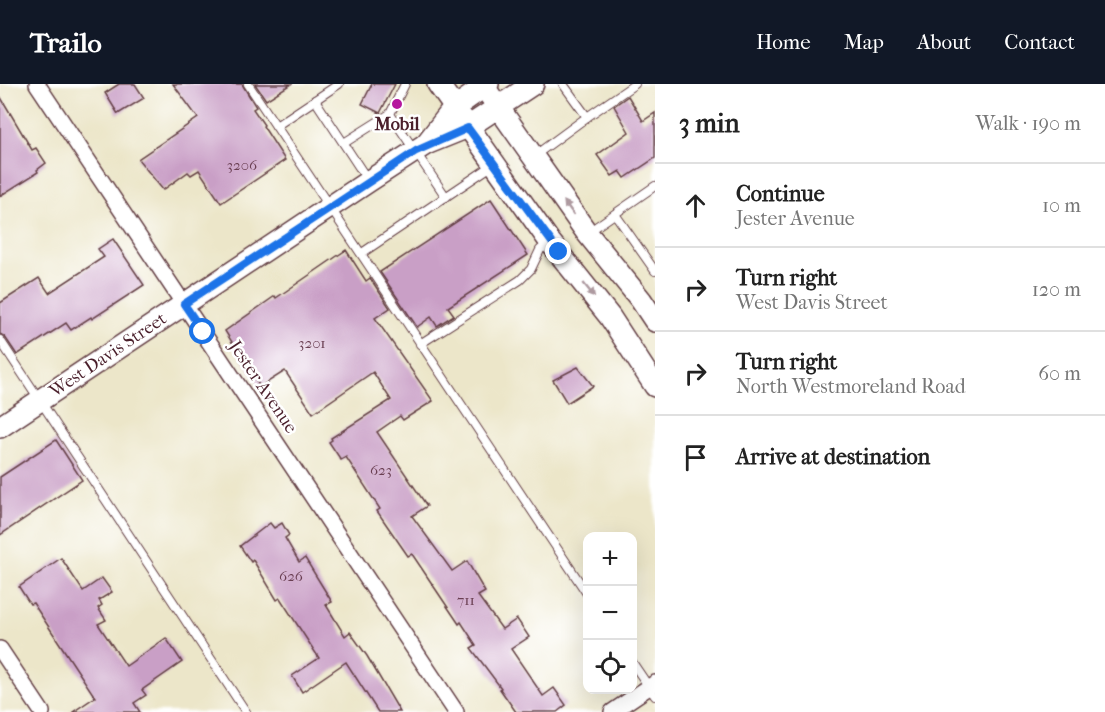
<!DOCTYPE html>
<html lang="en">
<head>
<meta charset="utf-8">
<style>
	:root { --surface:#fff; --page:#f2f2f2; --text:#222; --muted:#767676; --line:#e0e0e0; --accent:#111827 }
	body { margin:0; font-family:"IM FELL French Canon",serif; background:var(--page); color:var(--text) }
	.controls { position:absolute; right:18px; bottom:18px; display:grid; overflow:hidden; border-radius:12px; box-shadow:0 6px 24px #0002 }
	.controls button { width:54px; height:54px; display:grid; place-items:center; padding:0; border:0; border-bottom:2px solid var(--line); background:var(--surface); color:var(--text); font:30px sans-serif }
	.stop { position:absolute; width:18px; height:18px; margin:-14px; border:4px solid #1a73e8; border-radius:50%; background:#fff }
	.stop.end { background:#1a73e8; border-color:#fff; box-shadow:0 2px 6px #0008 }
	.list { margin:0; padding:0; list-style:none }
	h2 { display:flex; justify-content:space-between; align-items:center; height:78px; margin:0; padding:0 24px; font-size:26px }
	h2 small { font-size:20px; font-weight:400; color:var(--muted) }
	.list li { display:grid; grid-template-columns:39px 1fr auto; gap:18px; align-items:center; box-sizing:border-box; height:84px; padding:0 24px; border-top:2px solid var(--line) }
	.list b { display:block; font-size:22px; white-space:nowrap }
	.list p { margin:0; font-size:20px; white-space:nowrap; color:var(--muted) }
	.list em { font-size:20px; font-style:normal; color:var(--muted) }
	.icon { flex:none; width:33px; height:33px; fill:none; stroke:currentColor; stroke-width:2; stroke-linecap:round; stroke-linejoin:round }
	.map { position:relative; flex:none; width:655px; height:628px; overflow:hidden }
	header { display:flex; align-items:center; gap:36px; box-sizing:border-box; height:84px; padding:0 30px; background:var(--accent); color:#fff }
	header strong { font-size:28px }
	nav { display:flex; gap:33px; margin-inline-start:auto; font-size:21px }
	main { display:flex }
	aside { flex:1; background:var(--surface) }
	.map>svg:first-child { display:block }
</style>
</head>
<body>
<header>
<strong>Trailo</strong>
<nav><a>Home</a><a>Map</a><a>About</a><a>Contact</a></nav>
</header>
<main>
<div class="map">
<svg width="655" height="628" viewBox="0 0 655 628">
	<rect width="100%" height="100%" fill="#fff"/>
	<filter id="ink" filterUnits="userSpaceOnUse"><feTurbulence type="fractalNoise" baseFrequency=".0167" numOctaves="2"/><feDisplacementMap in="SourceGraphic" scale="12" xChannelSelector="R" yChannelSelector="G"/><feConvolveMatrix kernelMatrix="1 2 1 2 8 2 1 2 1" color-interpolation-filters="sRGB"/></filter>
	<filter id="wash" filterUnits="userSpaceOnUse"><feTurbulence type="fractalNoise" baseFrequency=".008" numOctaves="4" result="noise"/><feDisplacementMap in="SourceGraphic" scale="24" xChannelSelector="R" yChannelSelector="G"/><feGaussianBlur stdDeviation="1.35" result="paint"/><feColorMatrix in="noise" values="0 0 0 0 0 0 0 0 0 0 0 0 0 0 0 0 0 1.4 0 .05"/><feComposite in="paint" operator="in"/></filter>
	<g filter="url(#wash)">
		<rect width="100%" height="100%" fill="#ece6c9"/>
		<g id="blocks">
			<g fill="#c99fc6">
				<polygon points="119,0 135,0 144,14 118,30 105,9"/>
				<polygon points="173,0 242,0 256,23 253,25 264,41 263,42 285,76 221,119 199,86 191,91 188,88 163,106 138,75 198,34"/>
				<polygon points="255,0 291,0 266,16"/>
				<polygon points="372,0 395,0 380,29 362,20"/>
				<polygon points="0,12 32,66 36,64 46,79 37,86 38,88 0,112"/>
				<polygon points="628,12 643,37 655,29 655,74 625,94 620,87 612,92 597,71 629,48 614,22"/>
				<polygon points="491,115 528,171 448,223 454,231 437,242 431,233 417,243 380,188"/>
				<polygon points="113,155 144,201 92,235 91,233 71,246 66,239 17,271 5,253 0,250 0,219 39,194 49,209 104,173 98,165"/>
				<polygon points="346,166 366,197 370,194 390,224 375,234 433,317 403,336 400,332 377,348 427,422 412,432 452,487 467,477 485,508 478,512 502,545 517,535 529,553 511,565 543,612 554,604 566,621 557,628 516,628 500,605 501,604 471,564 476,561 461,538 459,540 412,470 408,472 388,443 377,427 380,425 346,373 341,376 329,358 332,356 331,354 391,316 373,288 313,329 285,287 260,303 225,247 275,212 276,214"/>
				<polygon points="578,283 593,302 567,319 553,296"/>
				<polygon points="56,356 82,396 0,451 0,393"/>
				<polygon points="270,439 274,444 282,439 289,451 285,454 299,478 305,474 332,518 326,521 345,552 350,548 367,572 400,628 378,628 346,578 302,608 292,592 319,574 280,514 277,516 253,476 251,478 240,462"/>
				<polygon points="61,474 83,507 102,494 112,508 99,516 102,521 98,524 106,536 98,540 126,582 166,554 182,578 142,606 146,611 134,619 140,628 73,628 95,613 33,519 30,520 19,503"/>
			</g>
		</g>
	</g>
	<g filter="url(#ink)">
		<use href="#blocks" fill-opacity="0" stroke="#623d43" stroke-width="1.5"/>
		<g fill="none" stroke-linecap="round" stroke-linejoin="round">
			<defs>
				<g id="lane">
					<polyline points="248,0 588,511"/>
					<polyline points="405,0 390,30 446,113"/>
					<polyline points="315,16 367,95"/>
					<polyline points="587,33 635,0"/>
					<polyline points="276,42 339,0"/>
					<polyline points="344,59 390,30"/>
					<polyline points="534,72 587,33 563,0"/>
					<polyline points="615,130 655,187"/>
					<polyline points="587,149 655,102"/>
					<polyline points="362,169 493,81"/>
					<polyline points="0,256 246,628"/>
					<polyline points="420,260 520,196 531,185 540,166 548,159"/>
					<polyline points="632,578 655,612"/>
				</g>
				<g id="street">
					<polyline points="37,0 456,628"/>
					<polyline points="0,565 42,628"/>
					<polyline points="612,628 655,599"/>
				</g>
				<g id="secondary">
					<polyline points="438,0 550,158 610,233 655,302"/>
					<polyline points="482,0 587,149 641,216 655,237"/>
					<polyline points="426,60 454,24 488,0"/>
					<polyline points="0,343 369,97 426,60 468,43 533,0"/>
				</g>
			</defs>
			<use href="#lane" stroke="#623d43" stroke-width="10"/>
			<use href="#street" stroke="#623d43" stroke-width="18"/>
			<use href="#secondary" stroke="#623d43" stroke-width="24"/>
			<use href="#lane" stroke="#fff" stroke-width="8"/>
			<use href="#street" stroke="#fff" stroke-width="15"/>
			<use href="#secondary" stroke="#fff" stroke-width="21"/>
		</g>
		<defs><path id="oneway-solid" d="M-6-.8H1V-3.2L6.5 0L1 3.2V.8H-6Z" transform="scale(1.5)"/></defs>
		<g fill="#ae9aa0">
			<use href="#oneway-solid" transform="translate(569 124) rotate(-126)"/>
			<use href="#oneway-solid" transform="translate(589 206) rotate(51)"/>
		</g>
	</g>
	<g fill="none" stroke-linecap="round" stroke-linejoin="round" filter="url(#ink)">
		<polyline stroke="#1a73e8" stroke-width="8" points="203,248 184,220 416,67 468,44 559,168"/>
	</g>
	<circle fill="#b5179e" stroke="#fff" stroke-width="2" cx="397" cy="20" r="6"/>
	<g text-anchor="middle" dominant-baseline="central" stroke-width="5" stroke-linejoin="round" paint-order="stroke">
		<g font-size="15" fill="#6a3f52">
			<text x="242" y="81">3206</text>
			<text x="312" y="259">3201</text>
			<text x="381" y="386">623</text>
			<text x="291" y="492">626</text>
			<text x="466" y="516">711</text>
		</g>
		<g font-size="18" font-weight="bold" fill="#4a1f2b" stroke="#fff">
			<text x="397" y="40">Mobil</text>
		</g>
		<g font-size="18" fill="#4a1f2b" stroke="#fff">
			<text transform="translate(108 271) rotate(-34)">West Davis Street</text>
			<text transform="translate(263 303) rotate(56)">Jester Avenue</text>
		</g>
	</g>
</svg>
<div class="controls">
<button>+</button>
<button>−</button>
<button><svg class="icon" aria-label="locate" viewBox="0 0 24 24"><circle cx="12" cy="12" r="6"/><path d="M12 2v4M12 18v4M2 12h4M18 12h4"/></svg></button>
</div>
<div class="stop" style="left:203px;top:248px"></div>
<div class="stop end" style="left:559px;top:168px"></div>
</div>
<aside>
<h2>3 min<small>Walk · 190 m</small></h2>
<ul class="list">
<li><svg class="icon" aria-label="ahead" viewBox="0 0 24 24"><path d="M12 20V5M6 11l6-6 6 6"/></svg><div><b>Continue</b><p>Jester Avenue</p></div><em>10 m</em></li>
<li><svg class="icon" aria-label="right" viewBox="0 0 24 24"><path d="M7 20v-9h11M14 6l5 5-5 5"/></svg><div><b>Turn right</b><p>West Davis Street</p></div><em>120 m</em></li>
<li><svg class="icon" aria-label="right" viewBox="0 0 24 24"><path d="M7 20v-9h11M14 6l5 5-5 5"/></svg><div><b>Turn right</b><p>North Westmoreland Road</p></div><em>60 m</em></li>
<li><svg class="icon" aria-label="arrive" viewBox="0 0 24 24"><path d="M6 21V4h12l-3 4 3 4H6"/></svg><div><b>Arrive at destination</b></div></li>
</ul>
</aside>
</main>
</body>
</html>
